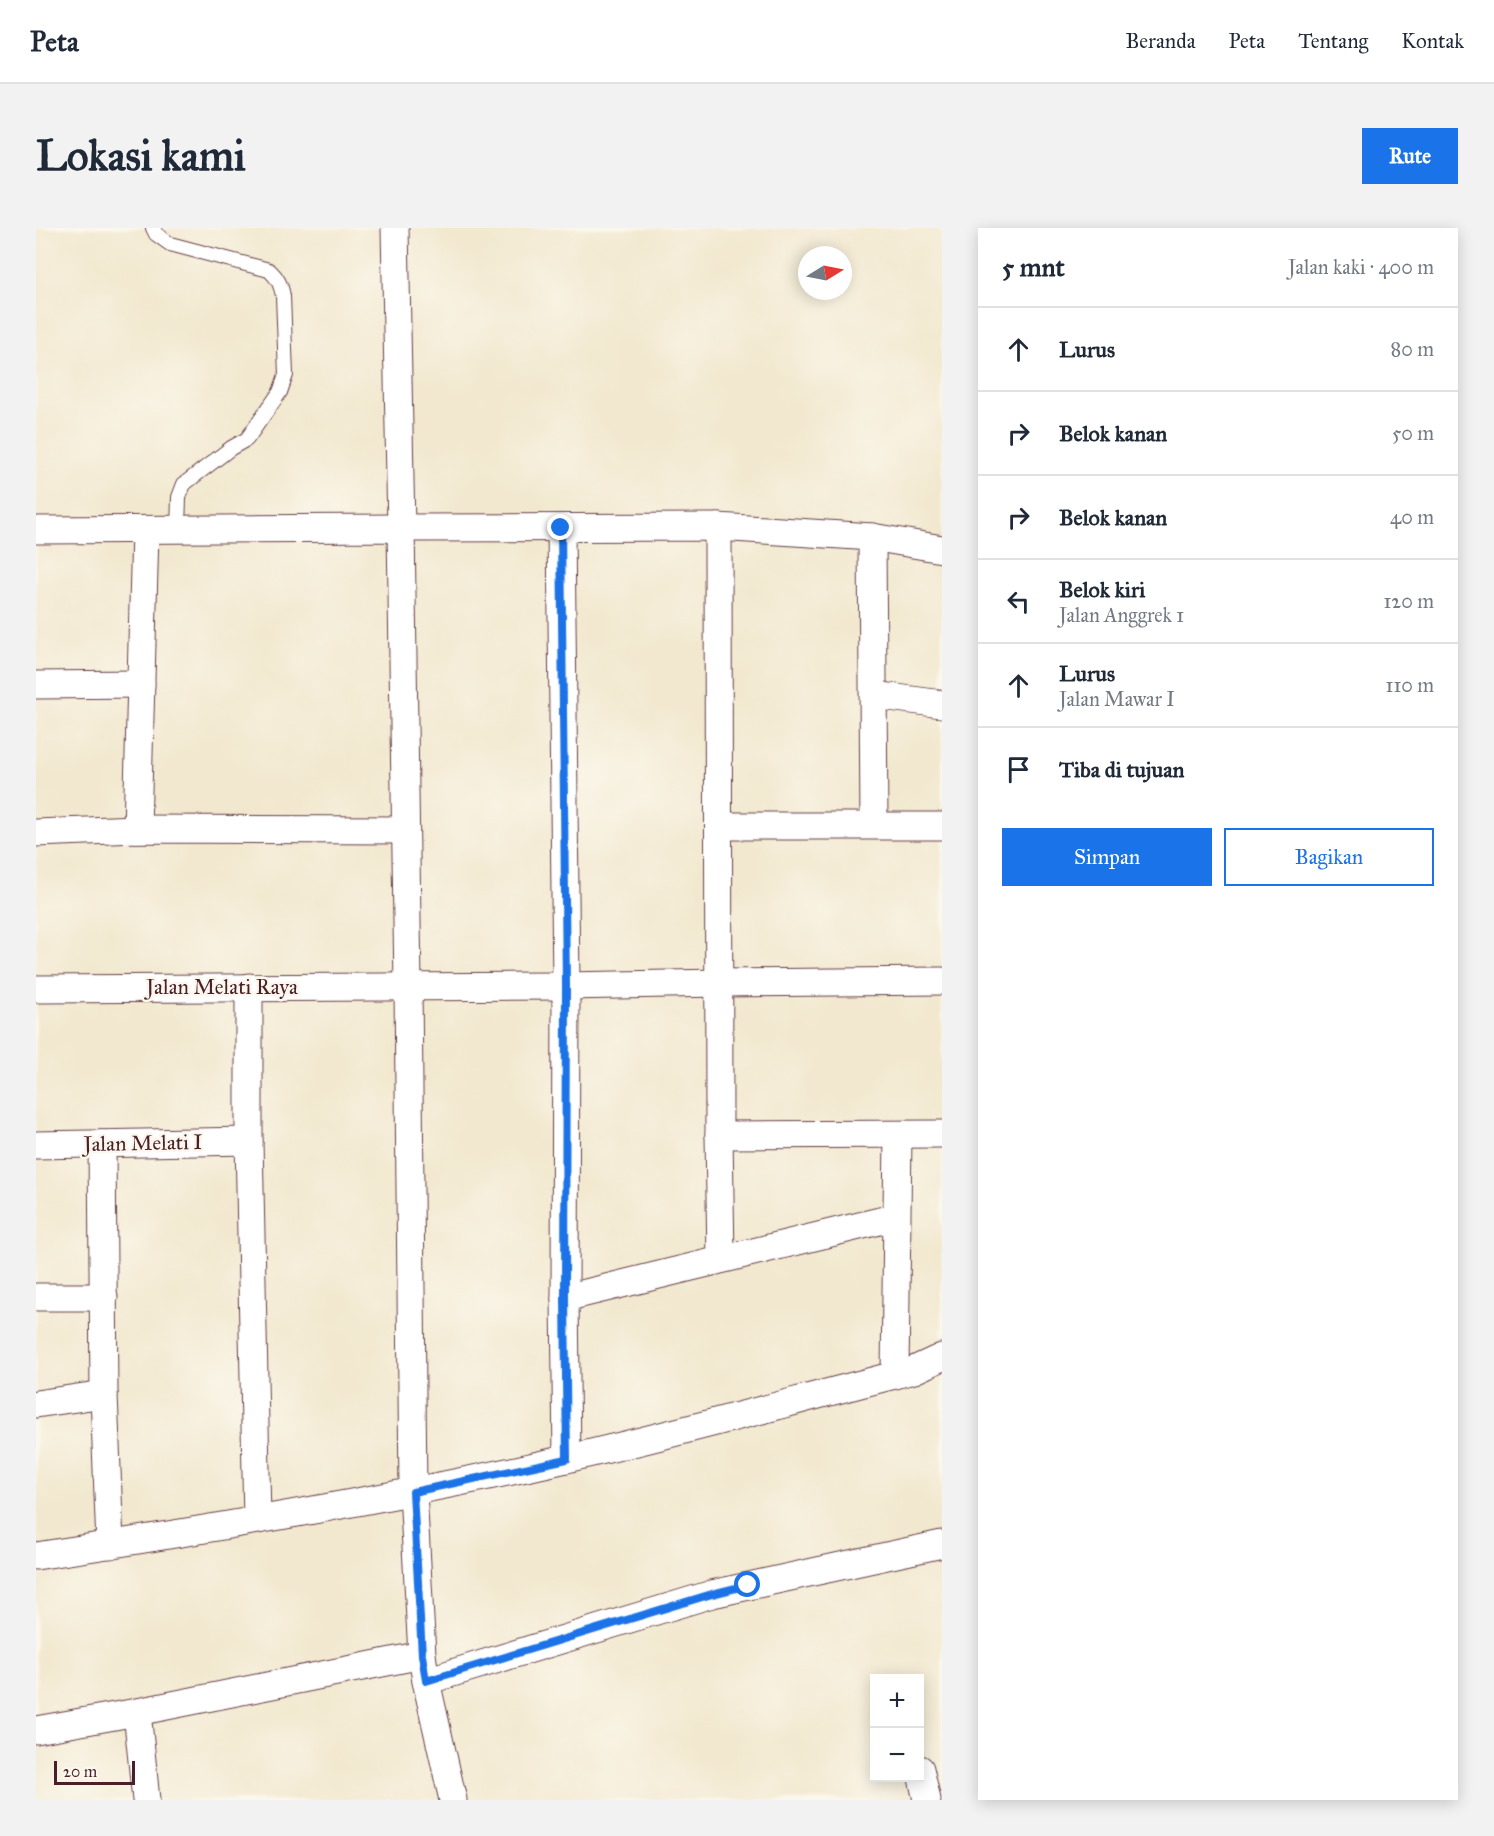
<!DOCTYPE html>
<html lang="id">
<head>
<meta charset="utf-8">
<style>
	:root { --surface:#fff; --page:#f2f2f3; --text:#1f2937; --muted:#747a83; --line:#e0e1e3; --accent:#1a73e8 }
	body { margin:0; font-family:"IM FELL Great Primer",serif; background:var(--page); color:var(--text) }
	.controls { position:absolute; right:18px; bottom:18px; display:grid; overflow:hidden; border-radius:0px; box-shadow:0 3px 15px #0003 }
	.controls button { width:54px; height:54px; display:grid; place-items:center; padding:0; border:0; border-bottom:2px solid var(--line); background:var(--surface); color:var(--text); font:30px sans-serif }
	.compass { position:absolute; left:762px; top:18px; width:54px; height:54px; border-radius:50%; background:var(--surface); box-shadow:0 3px 15px #0003; rotate:80deg }
	.scale { position:absolute; left:18px; bottom:15px; width:81px; box-sizing:border-box; padding-left:6px; border:3px solid #4a1f2b; border-top:0; font-size:16px; line-height:21px; white-space:nowrap; color:#4a1f2b; -webkit-text-stroke:4px #fbf7ec; paint-order:stroke }
	.stop { position:absolute; width:18px; height:18px; margin:-14px; border:4px solid #1a73e8; border-radius:50%; background:#fff }
	.stop.end { background:#1a73e8; border-color:#fff; box-shadow:0 2px 6px #0008 }
	.list { margin:0; padding:0; list-style:none }
	h2 { display:flex; justify-content:space-between; align-items:center; height:78px; margin:0; padding:0 24px; font-size:26px }
	h2 small { font-size:20px; font-weight:400; color:var(--muted) }
	.list li { display:grid; grid-template-columns:39px 1fr auto; gap:18px; align-items:center; box-sizing:border-box; height:84px; padding:0 24px; border-top:2px solid var(--line) }
	.list b { display:block; font-size:22px; white-space:nowrap }
	.list p { margin:0; font-size:20px; white-space:nowrap; color:var(--muted) }
	.list em { font-size:20px; font-style:normal; color:var(--muted) }
	.actions { display:flex; gap:12px; padding:18px 24px }
	.actions a { flex:1; padding:14px 0; border:2px solid var(--accent); border-radius:0px; text-align:center; font-size:21px; color:var(--accent) }
	.actions .main { background:var(--accent); color:#fff }
	.icon { flex:none; width:33px; height:33px; fill:none; stroke:currentColor; stroke-width:2; stroke-linecap:round; stroke-linejoin:round }
	.map { position:relative; flex:none; width:906px; height:1572px; overflow:hidden; border-radius:0px }
	header { display:flex; align-items:center; gap:36px; box-sizing:border-box; height:84px; padding:0 30px; background:var(--surface); border-bottom:2px solid var(--line) }
	header strong { font-size:28px }
	nav { display:flex; gap:33px; margin-inline-start:auto; font-size:21px }
	.intro { display:flex; align-items:center; justify-content:space-between; box-sizing:border-box; height:144px; padding:0 36px }
	h1 { margin:0; font-size:42px }
	.button { padding:15px 27px; border-radius:0px; background:var(--accent); color:#fff; font-size:21px; font-weight:700 }
	main { display:flex; gap:36px; padding:0 36px }
	aside { flex:1; background:var(--surface); border-radius:0px; box-shadow:0 3px 15px #0003 }
	.map>svg:first-child { display:block }
</style>
</head>
<body>
<header>
<strong>Peta</strong>
<nav><a>Beranda</a><a>Peta</a><a>Tentang</a><a>Kontak</a></nav>
</header>
<div class="intro"><h1>Lokasi kami</h1><a class="button">Rute</a></div>
<main>
<div class="map">
<svg width="906" height="1572" viewBox="0 0 906 1572">
	<rect width="100%" height="100%" fill="#fbf7ec"/>
	<filter id="ink" filterUnits="userSpaceOnUse"><feTurbulence type="fractalNoise" baseFrequency=".0167" numOctaves="2"/><feDisplacementMap in="SourceGraphic" scale="12" xChannelSelector="R" yChannelSelector="G"/><feConvolveMatrix kernelMatrix="1 2 1 2 8 2 1 2 1" color-interpolation-filters="sRGB"/></filter>
	<filter id="wash" filterUnits="userSpaceOnUse"><feTurbulence type="fractalNoise" baseFrequency=".008" numOctaves="4" result="noise"/><feDisplacementMap in="SourceGraphic" scale="24" xChannelSelector="R" yChannelSelector="G"/><feGaussianBlur stdDeviation="1.35" result="paint"/><feColorMatrix in="noise" values="0 0 0 0 0 0 0 0 0 0 0 0 0 0 0 0 0 1.4 0 .05"/><feComposite in="paint" operator="in"/></filter>
	<g filter="url(#wash)">
		<rect width="100%" height="100%" fill="#f2e8cf"/>
	</g>
	<g filter="url(#ink)">
		<g fill="none" stroke-linecap="round" stroke-linejoin="round">
			<defs>
				<path id="lane" d="M 117,0 L 120,6 L 134,16 L 233,42 C 242,50 245,57 247,68 L 250,147 L 244,164 L 211,211 L 195,220 L 148,256 L 143,269 L 142,302"/>
				<g id="street">
					<polyline points="359,0 365,300 682,299 836,309 906,321"/>
					<polyline points="682,299 683,907 685,1031"/>
					<polyline points="525,300 530,758 529,1070 531,1231"/>
					<polyline points="0,302 365,300 372,758 377,1264 386,1427 390,1453 417,1572"/>
					<polyline points="836,309 838,597"/>
					<polyline points="0,457 105,456"/>
					<polyline points="838,467 906,476"/>
					<polyline points="683,598 906,598"/>
					<polyline points="101,601 109,303"/>
					<polyline points="0,605 101,601 368,602"/>
					<polyline points="213,759 213,913 221,1292"/>
					<polyline points="0,761 530,758 683,755 906,753"/>
					<polyline points="683,907 906,906"/>
					<polyline points="66,916 68,1166 74,1317"/>
					<polyline points="0,917 213,913"/>
					<polyline points="0,1069 68,1069"/>
					<polyline points="529,1070 860,989"/>
					<polyline points="859,1147 862,907"/>
					<polyline points="0,1176 68,1166"/>
					<path d="M 0,1328 C 177,1301 355,1271 530,1231 C 640,1206 750,1175 859,1147 L 878,1142 L 906,1129"/>
					<polyline points="390,1453 676,1366 906,1316"/>
					<polyline points="101,1484 110,1572"/>
					<polyline points="0,1502 101,1484 386,1427"/>
					<polyline points="884,1541 891,1572"/>
				</g>
			</defs>
			<use href="#lane" stroke="#633d44" stroke-width="16"/>
			<use href="#street" stroke="#633d44" stroke-width="29"/>
			<use href="#lane" stroke="#fff" stroke-width="14"/>
			<use href="#street" stroke="#fff" stroke-width="27"/>
		</g>
	</g>
	<g fill="none" stroke-linecap="round" stroke-linejoin="round" filter="url(#ink)">
		<polyline stroke="#1a73e8" stroke-width="8" points="525,300 530,758 529,1070 531,1231 377,1264 386,1427 390,1453 676,1366 712,1357"/>
	</g>
	<g text-anchor="middle" dominant-baseline="central" stroke-width="5" stroke-linejoin="round" paint-order="stroke">
		<g font-size="21" fill="#4a1f2b" stroke="#fbf7ec">
			<text x="186" y="759">Jalan Melati Raya</text>
			<text transform="translate(107 915) rotate(-1)">Jalan Melati I</text>
		</g>
	</g>
</svg>
<div class="controls">
<button>+</button>
<button>−</button>
</div>
<svg class="compass" viewBox="-18 -18 36 36"><path d="M0-13l5 13h-10z" fill="#e53935"/><path d="M0 13l5-13h-10z" fill="#747a83"/></svg>
<div class="scale">20 m</div>
<div class="stop" style="left:712px;top:1357px"></div>
<div class="stop end" style="left:525px;top:300px"></div>
</div>
<aside>
<h2>5 mnt<small>Jalan kaki · 400 m</small></h2>
<ul class="list">
<li><svg class="icon" aria-label="ahead" viewBox="0 0 24 24"><path d="M12 20V5M6 11l6-6 6 6"/></svg><div><b>Lurus</b></div><em>80 m</em></li>
<li><svg class="icon" aria-label="right" viewBox="0 0 24 24"><path d="M7 20v-9h11M14 6l5 5-5 5"/></svg><div><b>Belok kanan</b></div><em>50 m</em></li>
<li><svg class="icon" aria-label="right" viewBox="0 0 24 24"><path d="M7 20v-9h11M14 6l5 5-5 5"/></svg><div><b>Belok kanan</b></div><em>40 m</em></li>
<li><svg class="icon" aria-label="left" viewBox="0 0 24 24"><path d="M17 20v-9H6M10 6l-5 5 5 5"/></svg><div><b>Belok kiri</b><p>Jalan Anggrek 1</p></div><em>120 m</em></li>
<li><svg class="icon" aria-label="ahead" viewBox="0 0 24 24"><path d="M12 20V5M6 11l6-6 6 6"/></svg><div><b>Lurus</b><p>Jalan Mawar I</p></div><em>110 m</em></li>
<li><svg class="icon" aria-label="arrive" viewBox="0 0 24 24"><path d="M6 21V4h12l-3 4 3 4H6"/></svg><div><b>Tiba di tujuan</b></div></li>
</ul>
<div class="actions"><a class="main">Simpan</a><a>Bagikan</a></div>
</aside>
</main>
</body>
</html>
